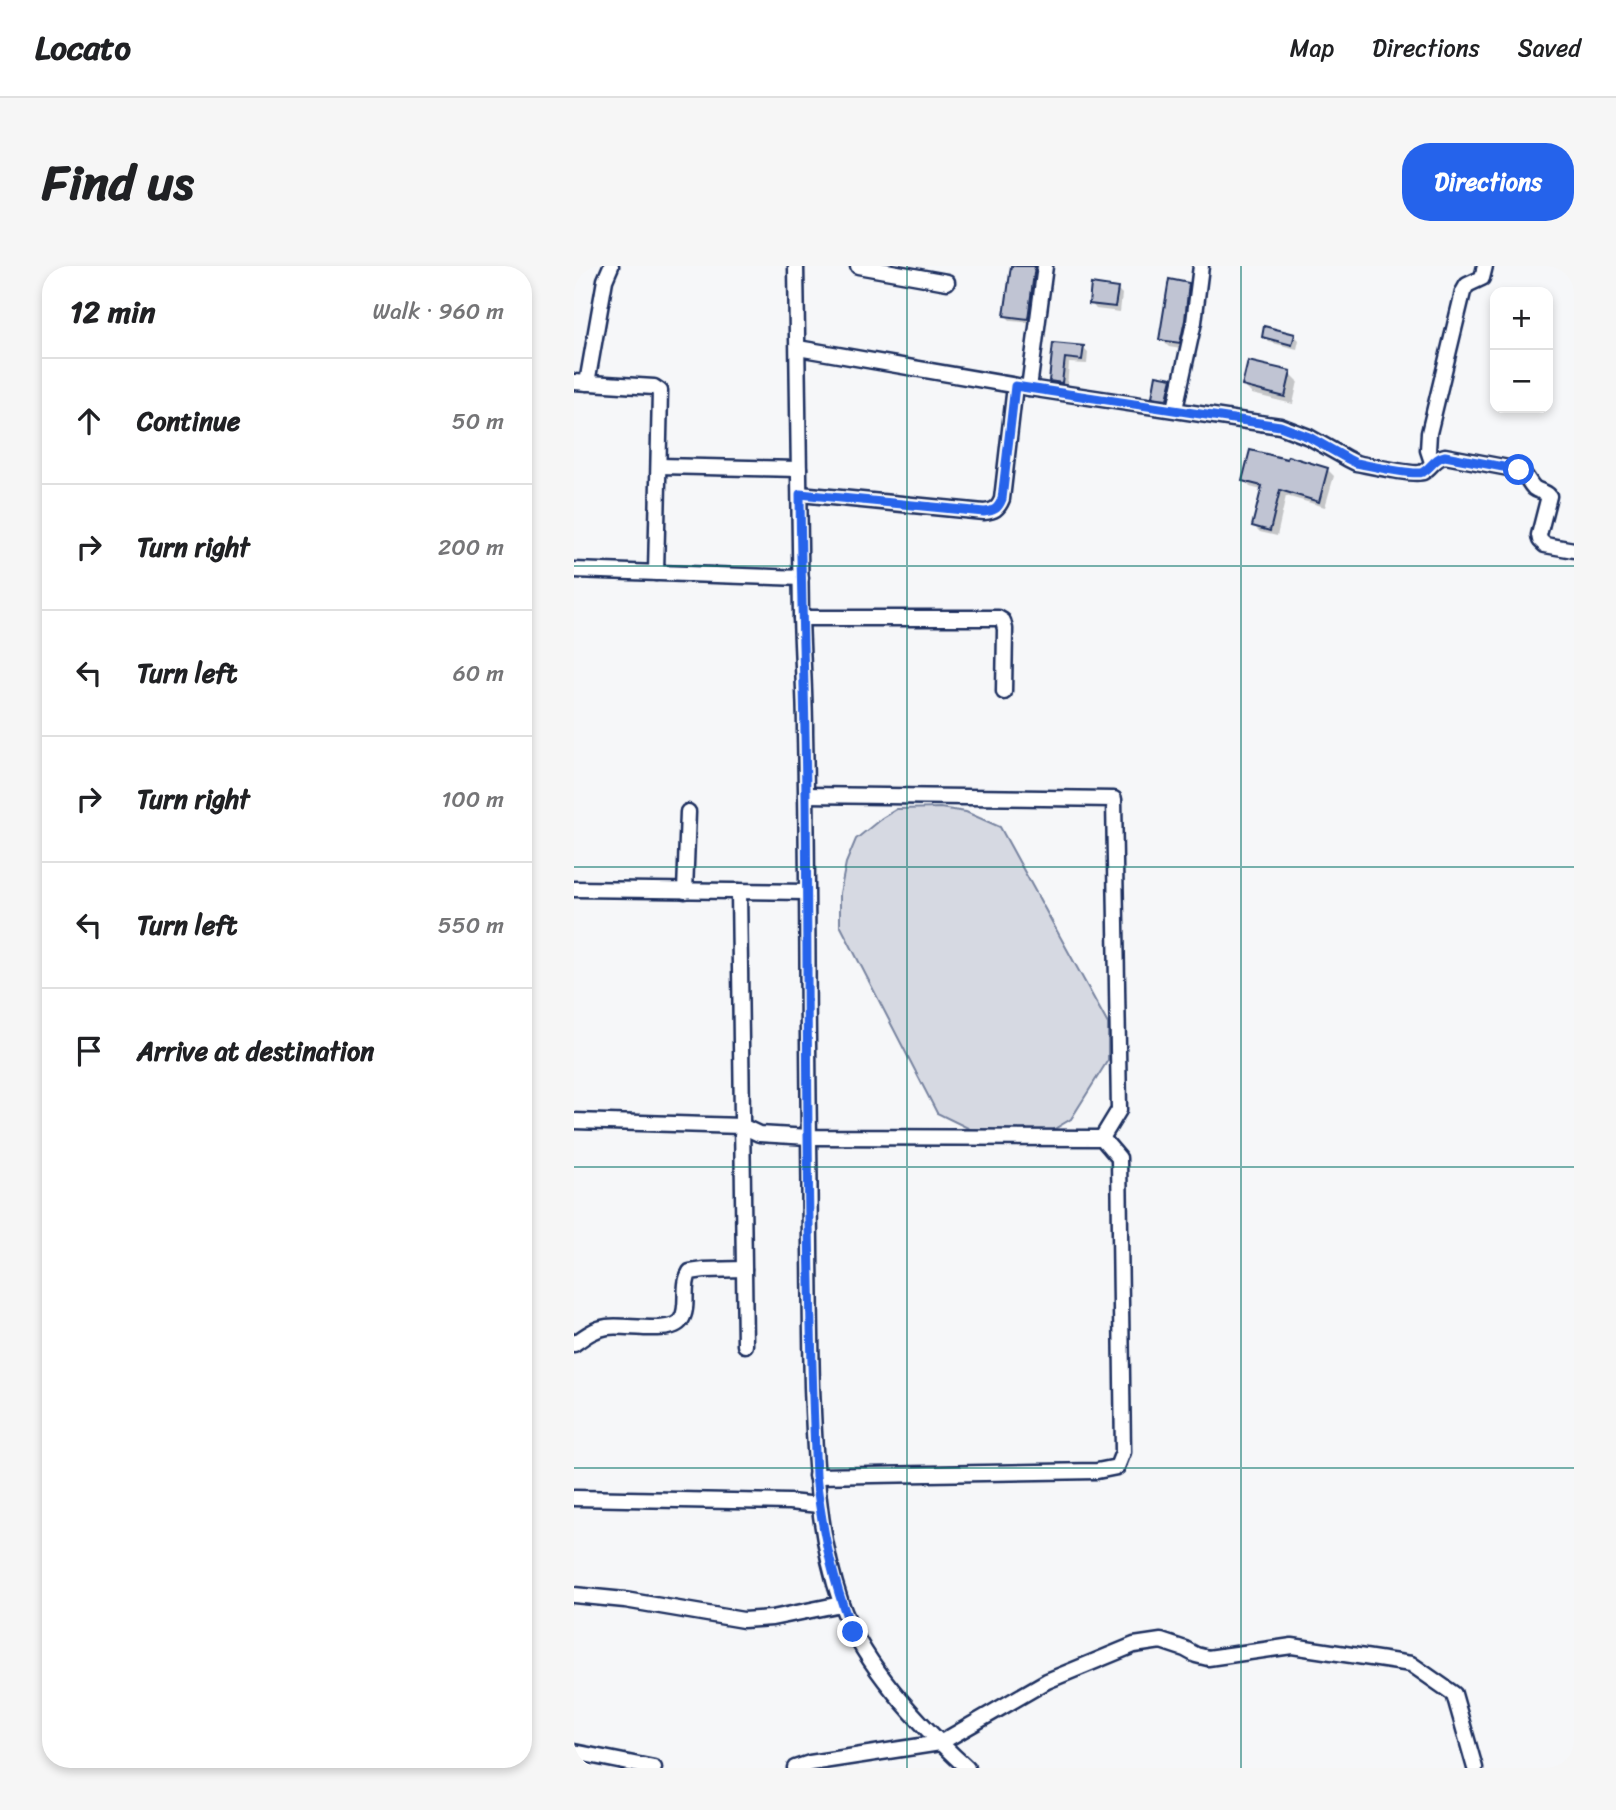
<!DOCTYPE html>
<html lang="en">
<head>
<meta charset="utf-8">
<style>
	:root { --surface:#fff; --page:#f6f6f6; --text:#202124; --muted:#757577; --line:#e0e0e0; --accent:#2563eb }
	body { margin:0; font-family:Sriracha,sans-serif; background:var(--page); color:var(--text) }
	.controls { position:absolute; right:21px; top:21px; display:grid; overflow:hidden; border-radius:14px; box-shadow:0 4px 10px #0003 }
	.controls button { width:63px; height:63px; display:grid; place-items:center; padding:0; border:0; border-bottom:2px solid var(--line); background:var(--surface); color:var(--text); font:35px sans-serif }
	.stop { position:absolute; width:21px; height:21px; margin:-16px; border:5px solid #2563eb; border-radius:50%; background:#fff }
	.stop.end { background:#2563eb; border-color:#fff; box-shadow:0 2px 7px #0008 }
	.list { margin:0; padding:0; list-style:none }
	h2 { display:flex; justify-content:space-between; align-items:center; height:91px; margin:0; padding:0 28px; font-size:30px }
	h2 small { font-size:23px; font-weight:400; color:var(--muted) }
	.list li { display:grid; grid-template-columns:46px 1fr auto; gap:21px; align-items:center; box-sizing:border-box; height:126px; padding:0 28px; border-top:2px solid var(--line) }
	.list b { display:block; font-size:26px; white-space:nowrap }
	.list em { font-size:23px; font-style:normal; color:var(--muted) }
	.icon { flex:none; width:38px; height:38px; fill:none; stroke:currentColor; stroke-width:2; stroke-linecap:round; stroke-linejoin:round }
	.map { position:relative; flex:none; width:1000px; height:1502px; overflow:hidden; border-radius:28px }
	header { display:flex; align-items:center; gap:42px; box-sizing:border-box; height:98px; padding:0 35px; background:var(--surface); border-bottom:2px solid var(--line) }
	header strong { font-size:33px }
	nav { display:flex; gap:38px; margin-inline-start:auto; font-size:24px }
	.intro { display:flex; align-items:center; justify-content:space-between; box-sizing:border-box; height:168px; padding:0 42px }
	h1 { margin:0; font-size:49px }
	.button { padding:18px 32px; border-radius:28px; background:var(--accent); color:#fff; font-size:24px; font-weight:700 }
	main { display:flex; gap:42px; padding:0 42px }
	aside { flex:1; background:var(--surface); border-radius:28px; box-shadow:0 4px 10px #0003 }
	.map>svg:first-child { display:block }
</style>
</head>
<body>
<header>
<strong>Locato</strong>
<nav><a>Map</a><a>Directions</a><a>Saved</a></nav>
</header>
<div class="intro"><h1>Find us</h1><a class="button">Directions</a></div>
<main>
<aside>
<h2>12 min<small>Walk · 960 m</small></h2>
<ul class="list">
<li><svg class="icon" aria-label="ahead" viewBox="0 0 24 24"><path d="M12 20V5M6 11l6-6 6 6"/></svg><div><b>Continue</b></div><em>50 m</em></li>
<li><svg class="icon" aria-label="right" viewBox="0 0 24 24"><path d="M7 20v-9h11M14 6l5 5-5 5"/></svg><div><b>Turn right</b></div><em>200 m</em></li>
<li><svg class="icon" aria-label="left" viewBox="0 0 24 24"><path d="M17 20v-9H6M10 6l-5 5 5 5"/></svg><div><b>Turn left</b></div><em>60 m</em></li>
<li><svg class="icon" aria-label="right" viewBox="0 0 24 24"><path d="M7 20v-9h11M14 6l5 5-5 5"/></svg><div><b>Turn right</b></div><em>100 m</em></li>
<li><svg class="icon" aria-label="left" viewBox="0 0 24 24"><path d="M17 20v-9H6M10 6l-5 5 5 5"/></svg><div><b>Turn left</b></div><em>550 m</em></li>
<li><svg class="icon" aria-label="arrive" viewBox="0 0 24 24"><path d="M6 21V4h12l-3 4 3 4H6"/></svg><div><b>Arrive at destination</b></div></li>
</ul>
</aside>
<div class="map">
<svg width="1000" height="1502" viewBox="0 0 1000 1502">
	<rect width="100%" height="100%" fill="#f6f7f9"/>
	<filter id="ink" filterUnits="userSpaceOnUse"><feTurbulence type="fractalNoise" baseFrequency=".0143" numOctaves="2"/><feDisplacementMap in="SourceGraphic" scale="14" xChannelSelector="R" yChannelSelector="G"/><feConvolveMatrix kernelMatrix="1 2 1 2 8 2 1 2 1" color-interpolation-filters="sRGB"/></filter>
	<g filter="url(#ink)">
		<polygon fill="#d6d9e2" stroke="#7884a0" stroke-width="2" points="366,542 392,546 426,561 534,758 534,794 497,853 472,868 400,865 363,847 266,659 266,627 272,597 282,573 308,552 323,543"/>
		<g fill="#0003">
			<polygon points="438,0 469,0 459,57 437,55 432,50"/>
			<polygon points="614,18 623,27 613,84 595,81 587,73"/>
			<polygon points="543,23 548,28 546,46 522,43 517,37"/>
			<polygon points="720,69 725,74 723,83 695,76 690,71"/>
			<polygon points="481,79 509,81 514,86 513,98 495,97 493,121 482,120 477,115"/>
			<polygon points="716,107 724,115 719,138 678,128 670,120"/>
			<polygon points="597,113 602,118 598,137 585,135 580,130"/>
			<polygon points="753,203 760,210 751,241 712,230 703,270 686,266 680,260 688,224 676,221 670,214"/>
		</g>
		<g fill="#c0c4d3" stroke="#1b2f5e" stroke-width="2">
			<polygon points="437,0 461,0 454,53 430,50"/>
			<polygon points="595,13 615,17 611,54 606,77 585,74"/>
			<polygon points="517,18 544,22 541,41 515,38"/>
			<polygon points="690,60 721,68 718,79 688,71"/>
			<polygon points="479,77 510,80 508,94 491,92 488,117 475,115"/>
			<polygon points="674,95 717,105 711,131 668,120"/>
			<polygon points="582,109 598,112 593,133 578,131"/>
			<polygon points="676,184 713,193 714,190 754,202 745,236 706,224 696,265 678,260 688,220 668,215"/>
		</g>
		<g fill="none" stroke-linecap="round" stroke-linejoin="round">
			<defs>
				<g id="minor">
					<path d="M 222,0 C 224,117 226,234 227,350 C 228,389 231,428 231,467 C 234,602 233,737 235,872 C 236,955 236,1038 238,1121 C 241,1194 243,1267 267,1337 C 288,1398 346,1459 393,1502"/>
					<polyline points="284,0 373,16"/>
					<path d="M 224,82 L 455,122 L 706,160 L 735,171 L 774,193 L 782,197 C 793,199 841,210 849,206 C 858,201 860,192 871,190 L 945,204 C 953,209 954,216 960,222 C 965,226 971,225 975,230 L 965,269 L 966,274 L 971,279 L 1000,284"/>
					<polyline points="0,116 80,121 86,125 82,307"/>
					<polyline points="13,117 31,14 37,0"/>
					<polyline points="455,122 471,0"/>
					<polyline points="601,143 620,56 627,0"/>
					<polyline points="858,196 854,184 855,167 889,26 893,19 908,12 911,0"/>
					<polyline points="85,200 225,203"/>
					<path d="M 226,228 L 410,246 C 420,245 424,243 428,233 L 441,120"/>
					<polyline points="0,304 227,312"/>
					<polyline points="227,352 424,352 429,355 431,363 430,426"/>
					<polyline points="232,529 540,533 545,844 528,872"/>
					<polyline points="0,623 232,626"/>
					<polyline points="111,625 114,546"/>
					<polyline points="165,625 171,1079"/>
					<polyline points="0,855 168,860 185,868 235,871 528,872 545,892 549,1186 543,1201 523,1205 242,1210"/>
					<path d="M 0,1078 C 11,1070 20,1063 33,1061 C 51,1058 97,1069 107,1054 C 116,1041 107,1020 116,1006 L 130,1004 L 170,1003"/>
					<polyline points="0,1232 215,1236 245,1239"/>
					<polyline points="0,1329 51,1334 169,1354 198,1352 267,1338"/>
					<polyline points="0,1486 80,1502"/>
					<polyline points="221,1502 236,1497 366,1477 473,1415 560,1379 587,1375 611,1383 622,1389 634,1392 718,1380 837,1398 880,1428 901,1502"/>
				</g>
			</defs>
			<use href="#minor" stroke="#1b2f5e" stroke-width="19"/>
			<use href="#minor" stroke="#fff" stroke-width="14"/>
		</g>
	</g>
	<g fill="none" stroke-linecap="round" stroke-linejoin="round" filter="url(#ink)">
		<path stroke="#2563eb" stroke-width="9" d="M 279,1366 C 258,1316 248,1264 242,1210 C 232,983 234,756 232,529 C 231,429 227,329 226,228 L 410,246 C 420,245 424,243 428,233 L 441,120 L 706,160 L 735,171 L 774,193 L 782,197 C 794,199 841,210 849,206 C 858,201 860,192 871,190 L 945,204"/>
	</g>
	<path fill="none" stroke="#0f766e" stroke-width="2" stroke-opacity="0.55" d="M 333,0 L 333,1502M 667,0 L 667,1502M 0,300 L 1000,300M 0,601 L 1000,601M 0,901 L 1000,901M 0,1202 L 1000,1202"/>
</svg>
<div class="controls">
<button>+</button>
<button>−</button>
</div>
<div class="stop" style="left:945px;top:204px"></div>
<div class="stop end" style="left:279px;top:1366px"></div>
</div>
</main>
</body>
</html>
